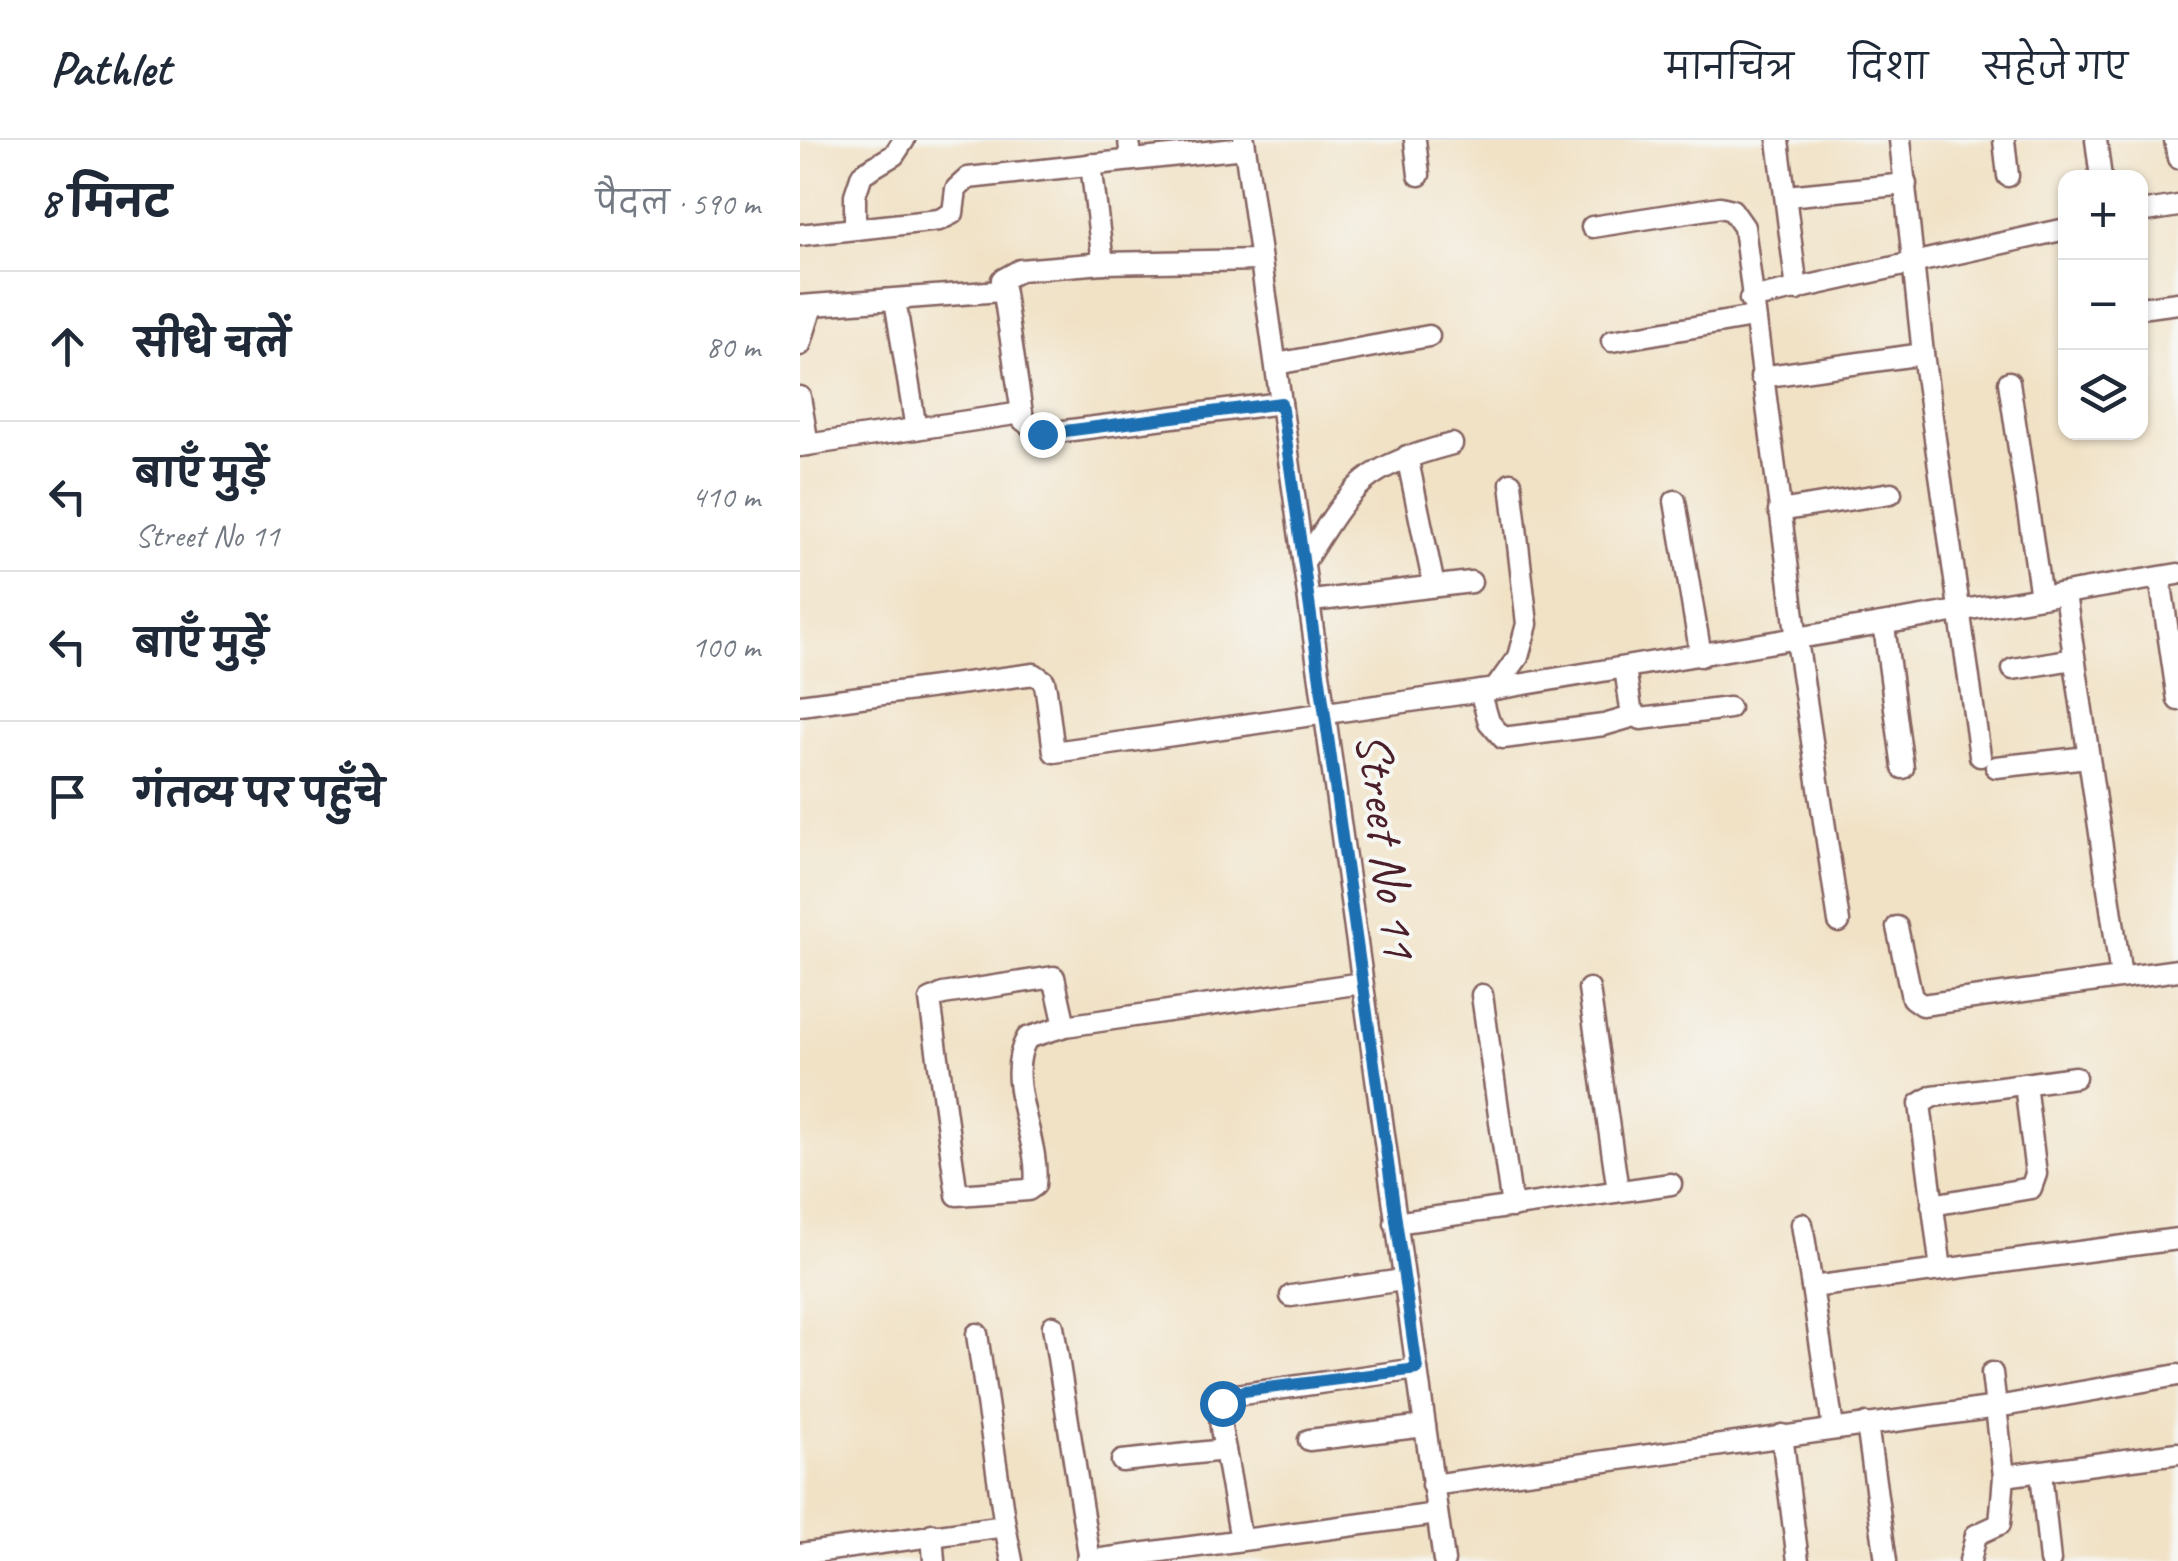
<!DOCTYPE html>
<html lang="hi">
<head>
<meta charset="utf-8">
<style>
	:root { --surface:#fff; --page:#f2f2f3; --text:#1f2937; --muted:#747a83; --line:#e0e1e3 }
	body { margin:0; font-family:Caveat,"Playpen Sans Deva",sans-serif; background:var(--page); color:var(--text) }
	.controls { position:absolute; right:30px; top:30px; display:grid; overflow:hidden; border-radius:20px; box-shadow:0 2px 8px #0004 }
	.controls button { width:90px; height:90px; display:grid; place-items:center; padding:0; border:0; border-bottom:2px solid var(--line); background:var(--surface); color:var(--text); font:50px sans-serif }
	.stop { position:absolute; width:30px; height:30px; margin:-22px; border:8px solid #1f6fb2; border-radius:50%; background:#fff }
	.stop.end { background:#1f6fb2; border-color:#fff; box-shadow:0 2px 10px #0008 }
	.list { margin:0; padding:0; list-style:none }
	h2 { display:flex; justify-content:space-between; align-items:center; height:130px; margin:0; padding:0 40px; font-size:42px }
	h2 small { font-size:32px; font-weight:400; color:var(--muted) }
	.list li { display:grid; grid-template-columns:65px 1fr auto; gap:30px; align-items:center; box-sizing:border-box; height:150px; padding:0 40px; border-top:2px solid var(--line) }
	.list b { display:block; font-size:38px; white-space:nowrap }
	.list p { margin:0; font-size:32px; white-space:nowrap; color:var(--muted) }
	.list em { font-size:32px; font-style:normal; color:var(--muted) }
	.icon { flex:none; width:55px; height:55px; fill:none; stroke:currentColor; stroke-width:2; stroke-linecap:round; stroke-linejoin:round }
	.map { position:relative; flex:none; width:1378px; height:1421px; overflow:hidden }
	header { display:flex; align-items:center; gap:60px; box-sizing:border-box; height:140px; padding:0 50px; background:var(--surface); border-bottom:2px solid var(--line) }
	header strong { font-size:48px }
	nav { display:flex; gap:55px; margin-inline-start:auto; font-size:35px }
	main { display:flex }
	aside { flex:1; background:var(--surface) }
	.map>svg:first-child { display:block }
</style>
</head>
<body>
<header>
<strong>Pathlet</strong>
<nav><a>मानचित्र</a><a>दिशा</a><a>सहेजे गए</a></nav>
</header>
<main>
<aside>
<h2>8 मिनट<small>पैदल · 590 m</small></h2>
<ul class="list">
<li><svg class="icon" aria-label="ahead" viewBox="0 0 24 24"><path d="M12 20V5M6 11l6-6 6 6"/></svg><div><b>सीधे चलें</b></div><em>80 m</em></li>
<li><svg class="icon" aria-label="left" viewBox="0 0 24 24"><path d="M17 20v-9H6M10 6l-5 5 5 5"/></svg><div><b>बाएँ मुड़ें</b><p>Street No 11</p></div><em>410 m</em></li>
<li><svg class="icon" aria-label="left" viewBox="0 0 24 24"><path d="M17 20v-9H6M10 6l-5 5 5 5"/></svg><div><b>बाएँ मुड़ें</b></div><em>100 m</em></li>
<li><svg class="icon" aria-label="arrive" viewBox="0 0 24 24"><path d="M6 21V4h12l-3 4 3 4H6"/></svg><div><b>गंतव्य पर पहुँचे</b></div></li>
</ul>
</aside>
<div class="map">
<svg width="1378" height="1421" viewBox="0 0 1378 1421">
	<rect width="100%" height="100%" fill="#f6f6f2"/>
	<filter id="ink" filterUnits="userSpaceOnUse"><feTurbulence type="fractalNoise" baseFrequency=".01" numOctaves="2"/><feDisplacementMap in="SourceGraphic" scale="20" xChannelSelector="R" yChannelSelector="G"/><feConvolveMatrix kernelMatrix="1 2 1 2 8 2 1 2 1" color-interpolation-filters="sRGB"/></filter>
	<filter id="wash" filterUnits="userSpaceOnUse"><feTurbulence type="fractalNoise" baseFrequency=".0048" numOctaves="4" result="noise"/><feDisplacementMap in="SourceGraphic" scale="40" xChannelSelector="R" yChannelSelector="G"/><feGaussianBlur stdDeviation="2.25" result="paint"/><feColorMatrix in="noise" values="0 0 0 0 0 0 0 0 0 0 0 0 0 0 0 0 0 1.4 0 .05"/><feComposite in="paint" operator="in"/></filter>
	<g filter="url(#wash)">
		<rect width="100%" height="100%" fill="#f1e2c6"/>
	</g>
	<g filter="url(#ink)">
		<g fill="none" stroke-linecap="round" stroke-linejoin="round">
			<defs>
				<g id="minor">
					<polyline points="329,0 331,20"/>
					<polyline points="444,0 644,1421"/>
					<polyline points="615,0 619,35"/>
					<polyline points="978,0 997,150"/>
					<polyline points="1100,0 1123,214 1180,616"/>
					<polyline points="1204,0 1208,36"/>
					<polyline points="1296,0 1301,38"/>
					<polyline points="1375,0 1378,18"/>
					<polyline points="291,24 303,123 220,130 202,140 223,280 241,294 481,263"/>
					<polyline points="987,56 1106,44"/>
					<polyline points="1340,72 1378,66"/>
					<polyline points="792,87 920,67 932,70 944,87 997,500 1039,782"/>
					<polyline points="55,88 55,55 62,34 94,15 104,0"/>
					<polyline points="0,95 139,80 153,73 156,49 168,38 444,8"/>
					<polyline points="303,123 460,120"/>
					<polyline points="950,159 1266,89"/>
					<polyline points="95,160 116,289"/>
					<polyline points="0,166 201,151"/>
					<polyline points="1340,168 1378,163"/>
					<polyline points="812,201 953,177"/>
					<polyline points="0,205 12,166"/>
					<polyline points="476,224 629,196"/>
					<polyline points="961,237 1123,214"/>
					<polyline points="1209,242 1241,457"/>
					<polyline points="0,257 8,305"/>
					<polyline points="0,306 222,273"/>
					<polyline points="607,316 634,446"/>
					<polyline points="875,361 901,516"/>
					<polyline points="979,371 1091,353"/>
					<path d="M 506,419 C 554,343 562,328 652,304"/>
					<polyline points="1360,438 1378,560"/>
					<polyline points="1265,454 1321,837"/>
					<polyline points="512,461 671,442"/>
					<polyline points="1084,486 1103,628"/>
					<polyline points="825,528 831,569 841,579 929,568"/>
					<polyline points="1213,529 1274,519"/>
					<polyline points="695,549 718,517 727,484 711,343"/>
					<polyline points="680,551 689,582 703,598 804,585 835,576"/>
					<polyline points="0,565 234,534 244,541 246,550 254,612 695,549 1378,434"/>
					<polyline points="1196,627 1288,617"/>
					<polyline points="1097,787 1112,858 1122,865 1378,830"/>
					<polyline points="789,849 818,1051"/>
					<polyline points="682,855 712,1067"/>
					<path d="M 265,886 L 254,837 L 143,854 L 130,860 L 157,1055 L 228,1050 L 235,1045 C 241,998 202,942 227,898 L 265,886 L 562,843"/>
					<polyline points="1132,1065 1231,1048 1236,1034 1225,944"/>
					<polyline points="595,1083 871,1044"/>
					<polyline points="1002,1084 1012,1147"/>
					<polyline points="1141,1130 1120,964 1133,956 1275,937"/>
					<polyline points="491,1156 603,1140"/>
					<polyline points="253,1186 290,1421"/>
					<polyline points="177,1194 205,1386"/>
					<polyline points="1192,1233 1204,1336"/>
					<polyline points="1067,1284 1086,1421"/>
					<polyline points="1033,1288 1012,1147 1378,1099"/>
					<polyline points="982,1295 998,1421"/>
					<polyline points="509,1300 625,1286"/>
					<path d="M 425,1310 C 422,1291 414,1270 429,1256 L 617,1229"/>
					<polyline points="322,1321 425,1310 441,1400"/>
					<polyline points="1241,1332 1250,1421"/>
					<polyline points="632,1345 1197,1267 1378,1235"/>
					<polyline points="132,1394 134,1421"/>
					<polyline points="0,1414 205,1386 212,1421"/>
					<polyline points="287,1421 637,1374"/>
					<polyline points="1170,1421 1176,1395 1200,1384 1204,1336 1378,1313"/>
				</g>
			</defs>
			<use href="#minor" stroke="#846361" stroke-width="25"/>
			<use href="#minor" stroke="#fff" stroke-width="20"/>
		</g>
	</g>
	<g fill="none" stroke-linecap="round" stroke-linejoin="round" filter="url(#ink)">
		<polyline stroke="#1f6fb2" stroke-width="12" points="242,294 481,263 617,1229 444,1251 422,1263"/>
	</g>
	<g text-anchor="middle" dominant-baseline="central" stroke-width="8" stroke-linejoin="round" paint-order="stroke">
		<g font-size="50" fill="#4a1f2b" stroke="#f6f6f2">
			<text transform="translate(587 705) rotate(83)">Street No 11</text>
		</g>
	</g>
</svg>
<div class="controls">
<button>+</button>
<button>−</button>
<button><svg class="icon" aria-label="layers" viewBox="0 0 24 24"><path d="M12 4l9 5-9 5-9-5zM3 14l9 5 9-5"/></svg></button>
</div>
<div class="stop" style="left:422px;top:1263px"></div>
<div class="stop end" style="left:242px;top:294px"></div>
</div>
</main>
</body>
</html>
